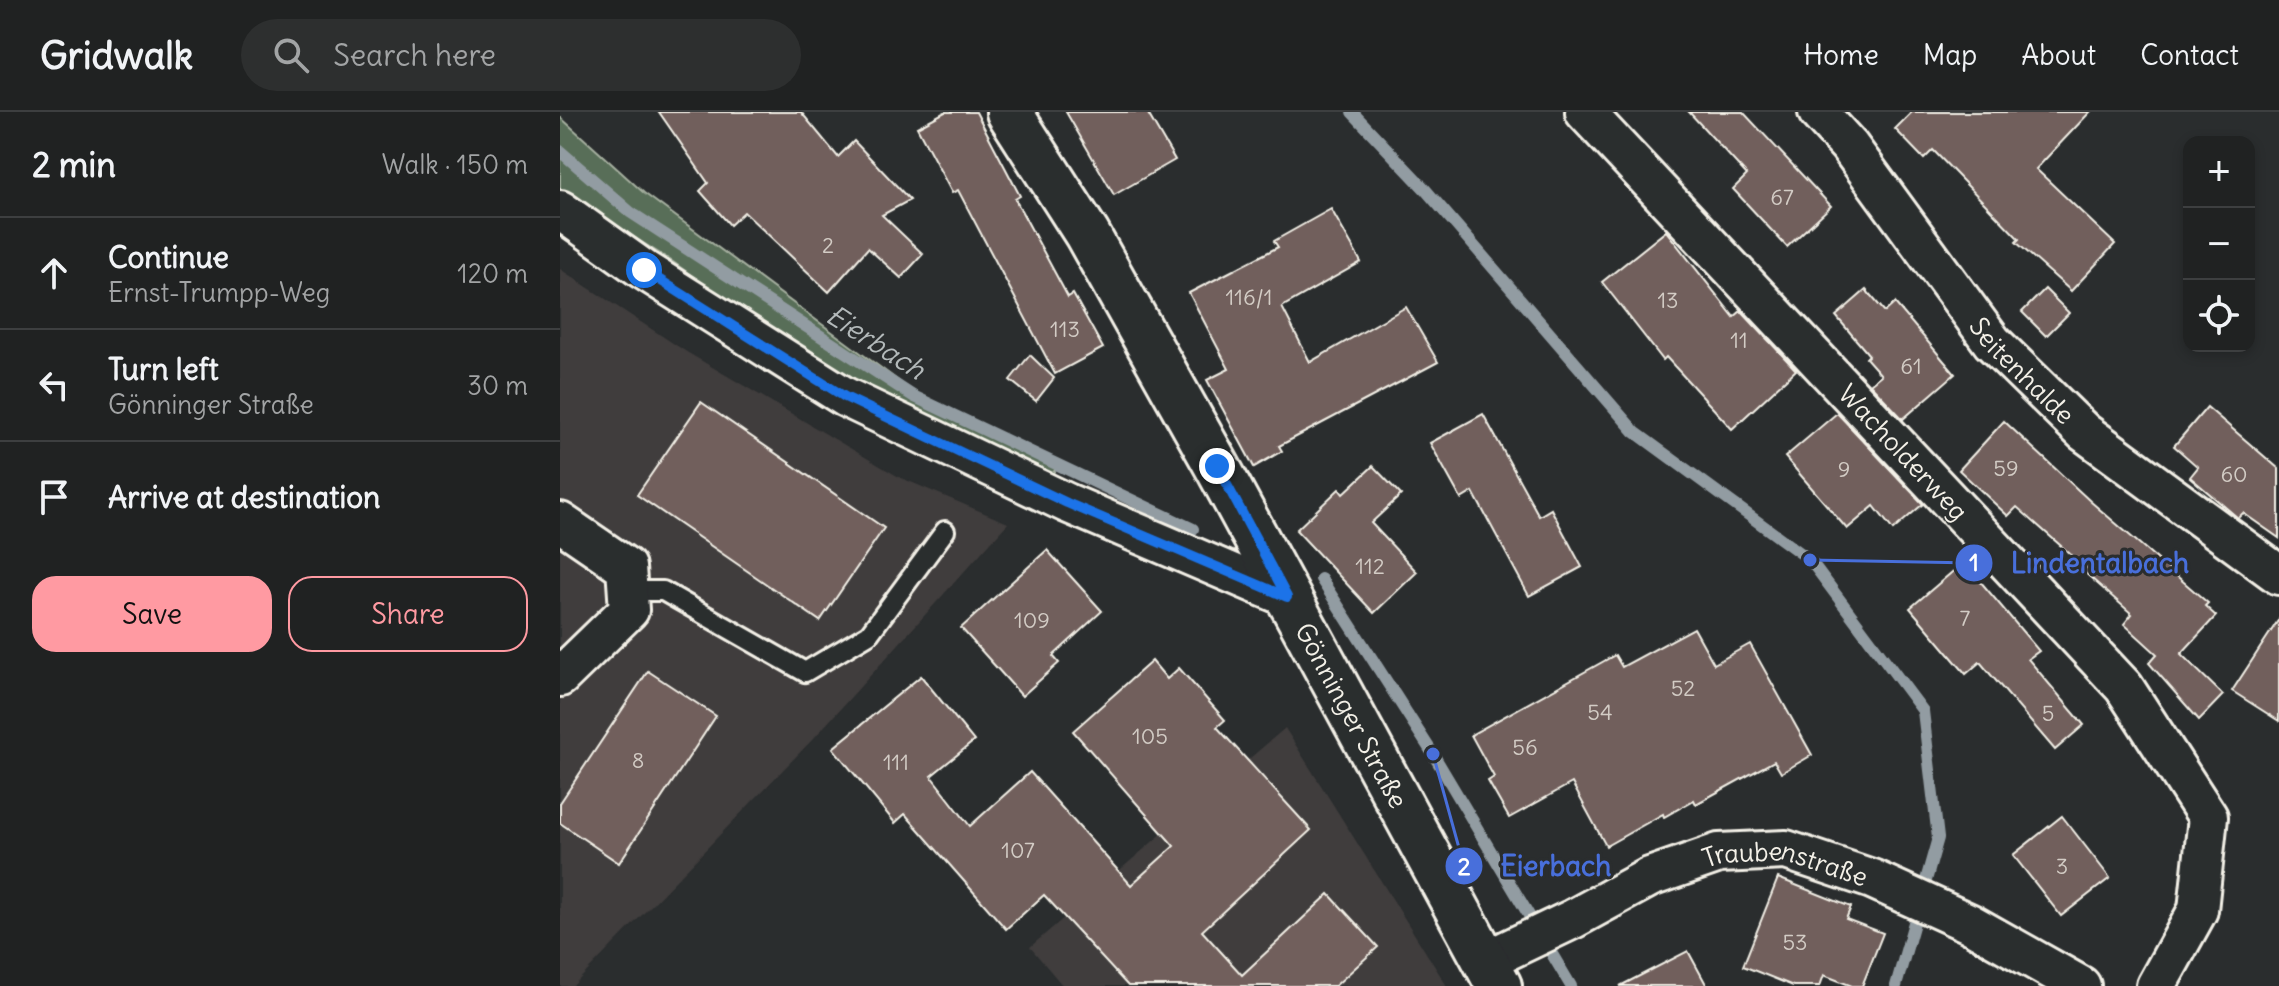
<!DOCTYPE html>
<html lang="en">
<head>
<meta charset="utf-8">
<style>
	:root { --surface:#202222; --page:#2d2f2f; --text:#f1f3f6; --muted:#a2a4a5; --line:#3d3f40; --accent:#ff9aa2 }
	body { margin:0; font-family:Delius,sans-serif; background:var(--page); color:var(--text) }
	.controls { position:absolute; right:24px; top:24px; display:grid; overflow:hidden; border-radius:16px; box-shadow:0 4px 12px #0003 }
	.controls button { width:72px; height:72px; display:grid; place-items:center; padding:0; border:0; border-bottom:2px solid var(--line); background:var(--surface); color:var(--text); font:40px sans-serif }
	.stop { position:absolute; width:24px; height:24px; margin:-18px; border:6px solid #1a73e8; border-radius:50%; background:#fff }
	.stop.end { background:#1a73e8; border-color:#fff; box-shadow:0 2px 8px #0008 }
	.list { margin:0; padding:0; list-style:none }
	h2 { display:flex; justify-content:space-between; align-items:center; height:104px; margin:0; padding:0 32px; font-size:34px }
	h2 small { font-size:26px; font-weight:400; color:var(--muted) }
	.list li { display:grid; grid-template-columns:52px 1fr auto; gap:24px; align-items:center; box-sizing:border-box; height:112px; padding:0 32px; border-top:2px solid var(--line) }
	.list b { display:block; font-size:30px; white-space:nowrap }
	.list p { margin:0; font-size:26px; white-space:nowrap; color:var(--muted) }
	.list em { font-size:26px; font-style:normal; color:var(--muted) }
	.actions { display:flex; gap:16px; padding:24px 32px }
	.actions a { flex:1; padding:18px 0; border:2px solid var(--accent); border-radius:24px; text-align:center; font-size:28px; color:var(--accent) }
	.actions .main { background:var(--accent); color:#111 }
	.icon { flex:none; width:44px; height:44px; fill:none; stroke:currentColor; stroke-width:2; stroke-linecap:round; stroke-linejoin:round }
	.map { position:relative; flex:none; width:1719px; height:874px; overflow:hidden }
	header { display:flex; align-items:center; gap:48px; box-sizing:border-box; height:112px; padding:0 40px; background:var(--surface); border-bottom:2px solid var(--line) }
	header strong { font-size:38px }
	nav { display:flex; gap:44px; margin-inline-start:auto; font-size:28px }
	.search { width:560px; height:72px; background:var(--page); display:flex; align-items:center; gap:20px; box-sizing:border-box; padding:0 28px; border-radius:44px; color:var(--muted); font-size:30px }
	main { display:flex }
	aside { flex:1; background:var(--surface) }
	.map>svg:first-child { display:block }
</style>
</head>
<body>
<header>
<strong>Gridwalk</strong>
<div class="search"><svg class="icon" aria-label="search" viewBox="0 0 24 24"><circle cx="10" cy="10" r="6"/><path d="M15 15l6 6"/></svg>Search here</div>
<nav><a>Home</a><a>Map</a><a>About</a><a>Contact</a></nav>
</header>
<main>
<aside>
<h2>2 min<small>Walk · 150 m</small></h2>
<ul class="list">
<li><svg class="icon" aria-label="ahead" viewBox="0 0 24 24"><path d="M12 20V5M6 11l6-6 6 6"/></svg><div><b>Continue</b><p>Ernst-Trumpp-Weg</p></div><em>120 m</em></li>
<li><svg class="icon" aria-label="left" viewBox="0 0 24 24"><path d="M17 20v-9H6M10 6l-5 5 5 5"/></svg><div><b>Turn left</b><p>Gönninger Straße</p></div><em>30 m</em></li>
<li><svg class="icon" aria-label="arrive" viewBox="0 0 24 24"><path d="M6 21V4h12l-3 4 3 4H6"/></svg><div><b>Arrive at destination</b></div></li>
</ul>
<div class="actions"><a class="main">Save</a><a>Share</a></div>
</aside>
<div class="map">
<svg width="1719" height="874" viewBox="0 0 1719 874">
	<rect width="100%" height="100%" fill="#2a2d2e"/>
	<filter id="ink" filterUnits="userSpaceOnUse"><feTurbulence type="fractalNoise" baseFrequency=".0125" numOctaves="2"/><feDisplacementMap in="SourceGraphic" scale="16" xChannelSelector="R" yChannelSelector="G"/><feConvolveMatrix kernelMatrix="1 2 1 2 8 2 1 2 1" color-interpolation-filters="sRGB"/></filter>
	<g filter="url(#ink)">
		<g fill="#3f3c3c">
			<polygon points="0,157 125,239 339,365 448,411 254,626 13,874 0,874"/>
			<polygon points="725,616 887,874 503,874 470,835"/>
		</g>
		<polygon fill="#596e59" stroke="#a6b0a0" stroke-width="2" points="0,5 84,81 351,278 499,352 485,373 258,254 113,150 0,78"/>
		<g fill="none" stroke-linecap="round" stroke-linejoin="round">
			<g stroke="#929ca2" stroke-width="12">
				<polyline points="792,0 864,76 1075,320 1250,448 1363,599 1378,726 1336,874"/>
				<polyline points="0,39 70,100 353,284 633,417"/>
				<polyline points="761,467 873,642 1011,874"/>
			</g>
		</g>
		<g fill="#715f5c" stroke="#f4f1e8" stroke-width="2">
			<polygon points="99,0 241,0 278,45 294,29 350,88 322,103 363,142 341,166 308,136 269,180 184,100 170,113 140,79 148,71"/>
			<polygon points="385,0 416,0 460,84 455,87 508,185 513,182 543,236 495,262 398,78 392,81 357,15"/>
			<polygon points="506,0 587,0 615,48 554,83"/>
			<polygon points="1129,0 1183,0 1271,94 1227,135 1173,77 1187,63"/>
			<polygon points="1352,0 1530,0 1476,57 1555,132 1511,179 1456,130 1459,127 1373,38 1364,47 1335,17"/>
			<polygon points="771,97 801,150 722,195 750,250 846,195 878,250 719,334 722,339 694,355 647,268 669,257 629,181 718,135 714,129"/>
			<polygon points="1106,119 1174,205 1181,199 1236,258 1172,317 1106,245 1103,248 1042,170"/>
			<polygon points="1485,177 1509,201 1486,224 1462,200"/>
			<polygon points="1306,178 1325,200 1335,191 1395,262 1343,307 1310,272 1321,263 1306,246 1309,243 1276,204"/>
			<polygon points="470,243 494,266 476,289 450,268"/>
			<polygon points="141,290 324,416 260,509 77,383"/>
			<polygon points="1647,295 1719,357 1719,426 1683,401 1678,406 1630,365 1638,355 1614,334"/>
			<polygon points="1277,301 1363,392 1333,418 1314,394 1287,417 1225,345"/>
			<polygon points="923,302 979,404 991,397 1022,455 969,484 913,380 901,387 870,331"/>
			<polygon points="1444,309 1530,389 1648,491 1645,494 1656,504 1621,542 1663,583 1639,608 1589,551 1597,542 1564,512 1572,502 1523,459 1526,456 1457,395 1448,404 1399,358"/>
			<polygon points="813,354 841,383 811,411 857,460 814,501 736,418 779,377 783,382"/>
			<polygon points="487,438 542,499 493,544 499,551 462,584 401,516"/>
			<polygon points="1404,450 1479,539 1468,547 1524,613 1495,638 1420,550 1406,562 1350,496"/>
			<polygon points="1719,507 1719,609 1672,579"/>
			<polygon points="1134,516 1154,552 1190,532 1252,643 1221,661 1214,649 1136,692 1134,688 1104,705 1103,702 1046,734 1012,671 949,706 928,669 934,665 911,623 1055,543 1062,555"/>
			<polygon points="592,549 607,567 619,556 665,608 657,615 751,718 642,819 682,863 769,782 818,835 775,874 568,874 484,783 446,817 345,702 335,711 273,636 361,564 414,629 371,664 410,714 470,660 571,773 614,734 513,619"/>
			<polygon points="88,559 156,604 59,751 0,711 0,691"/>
			<polygon points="1502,704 1550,766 1501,804 1453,743"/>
			<polygon points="1218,766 1291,795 1286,807 1323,821 1302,874 1292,874 1264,863 1260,874 1233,874 1183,854"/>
			<polygon points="1128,839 1147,874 1060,874"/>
		</g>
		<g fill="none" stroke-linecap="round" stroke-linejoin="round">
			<defs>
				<polyline id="lane" points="68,479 103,479 245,560 309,522 385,419"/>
				<g id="street">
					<path id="s1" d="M 1025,0 L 1564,575 L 1648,705 L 1638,798 L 1596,874"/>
					<path id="s2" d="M 1258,0 L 1289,34 L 1432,230 L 1524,320 L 1719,463"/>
					<polyline points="0,98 84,158 285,285 507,391 727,485"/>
					<polyline points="0,410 66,455 69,498 0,565"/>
					<path id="s3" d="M 925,849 L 1013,807 L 1090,765 L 1159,741 L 1226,738 L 1312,767 L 1409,811 L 1521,874"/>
				</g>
				<g id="secondary">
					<path id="s4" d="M 449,0 L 527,122 L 657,354 L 939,874"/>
				</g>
			</defs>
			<use href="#lane" stroke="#f4f1e8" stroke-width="24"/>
			<use href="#street" stroke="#f4f1e8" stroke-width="44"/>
			<use href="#secondary" stroke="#f4f1e8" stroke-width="50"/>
			<use href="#lane" stroke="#2a2d2e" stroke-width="18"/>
			<use href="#street" stroke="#2a2d2e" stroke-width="38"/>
			<use href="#secondary" stroke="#2a2d2e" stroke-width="44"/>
		</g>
	</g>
	<g fill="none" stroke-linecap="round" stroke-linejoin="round" filter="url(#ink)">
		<polyline stroke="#1a73e8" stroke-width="10" points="84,158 285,285 507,391 727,485 657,354"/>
	</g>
	<g text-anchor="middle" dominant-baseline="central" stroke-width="6" stroke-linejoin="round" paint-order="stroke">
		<g font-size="22" fill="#d3ccc5">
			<text x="1222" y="85">67</text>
			<text x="268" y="133">2</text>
			<text x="689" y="185">116/1</text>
			<text x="1108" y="188">13</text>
			<text x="505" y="217">113</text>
			<text x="1179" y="228">11</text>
			<text x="1351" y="254">61</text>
			<text x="1446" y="356">59</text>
			<text x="1284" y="357">9</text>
			<text x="1674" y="362">60</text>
			<text x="810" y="454">112</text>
			<text x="1405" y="506">7</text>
			<text x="472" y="508">109</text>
			<text x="1123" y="576">52</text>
			<text x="1040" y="600">54</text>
			<text x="1488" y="601">5</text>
			<text x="590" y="624">105</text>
			<text x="965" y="635">56</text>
			<text x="78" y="648">8</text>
			<text x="336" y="650">111</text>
			<text x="458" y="738">107</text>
			<text x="1502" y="754">3</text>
			<text x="1235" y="830">53</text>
		</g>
		<g font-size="26" fill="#f4f1e8" stroke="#2a2d2e">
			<text stroke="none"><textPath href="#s2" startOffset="330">Seitenhalde</textPath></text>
			<text stroke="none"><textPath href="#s1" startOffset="466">Wacholderweg</textPath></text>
			<text stroke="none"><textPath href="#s4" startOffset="694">Gönninger Straße</textPath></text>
			<text stroke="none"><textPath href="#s3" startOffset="326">Traubenstraße</textPath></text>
		</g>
		<g font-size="28" font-style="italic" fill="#b3b9ba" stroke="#2a2d2e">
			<text transform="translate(316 230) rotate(33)">Eierbach</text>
		</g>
	</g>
	<path fill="none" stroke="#486fdb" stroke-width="3" d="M1250 448L1414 451M873 642L904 754"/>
	<g fill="#486fdb" stroke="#2a2d2e" stroke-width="3">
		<circle cx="1250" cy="448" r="8"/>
		<circle cx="873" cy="642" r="8"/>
		<circle cx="1414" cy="451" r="20"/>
		<circle cx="904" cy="754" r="20"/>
	</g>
	<g font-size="24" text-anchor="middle" font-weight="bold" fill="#fff">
		<text x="1414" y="459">1</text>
		<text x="904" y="763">2</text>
	</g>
	<g font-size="28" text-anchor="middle" font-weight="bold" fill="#486fdb" stroke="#2a2d2e" stroke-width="6" stroke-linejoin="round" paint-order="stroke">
		<text x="1540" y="461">Lindentalbach</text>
		<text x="996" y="764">Eierbach</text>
	</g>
</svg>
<div class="controls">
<button>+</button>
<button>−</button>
<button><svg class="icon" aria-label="locate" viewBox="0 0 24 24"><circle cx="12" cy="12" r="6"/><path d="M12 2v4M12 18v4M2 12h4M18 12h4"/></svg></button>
</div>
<div class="stop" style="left:84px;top:158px"></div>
<div class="stop end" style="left:657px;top:354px"></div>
</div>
</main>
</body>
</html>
